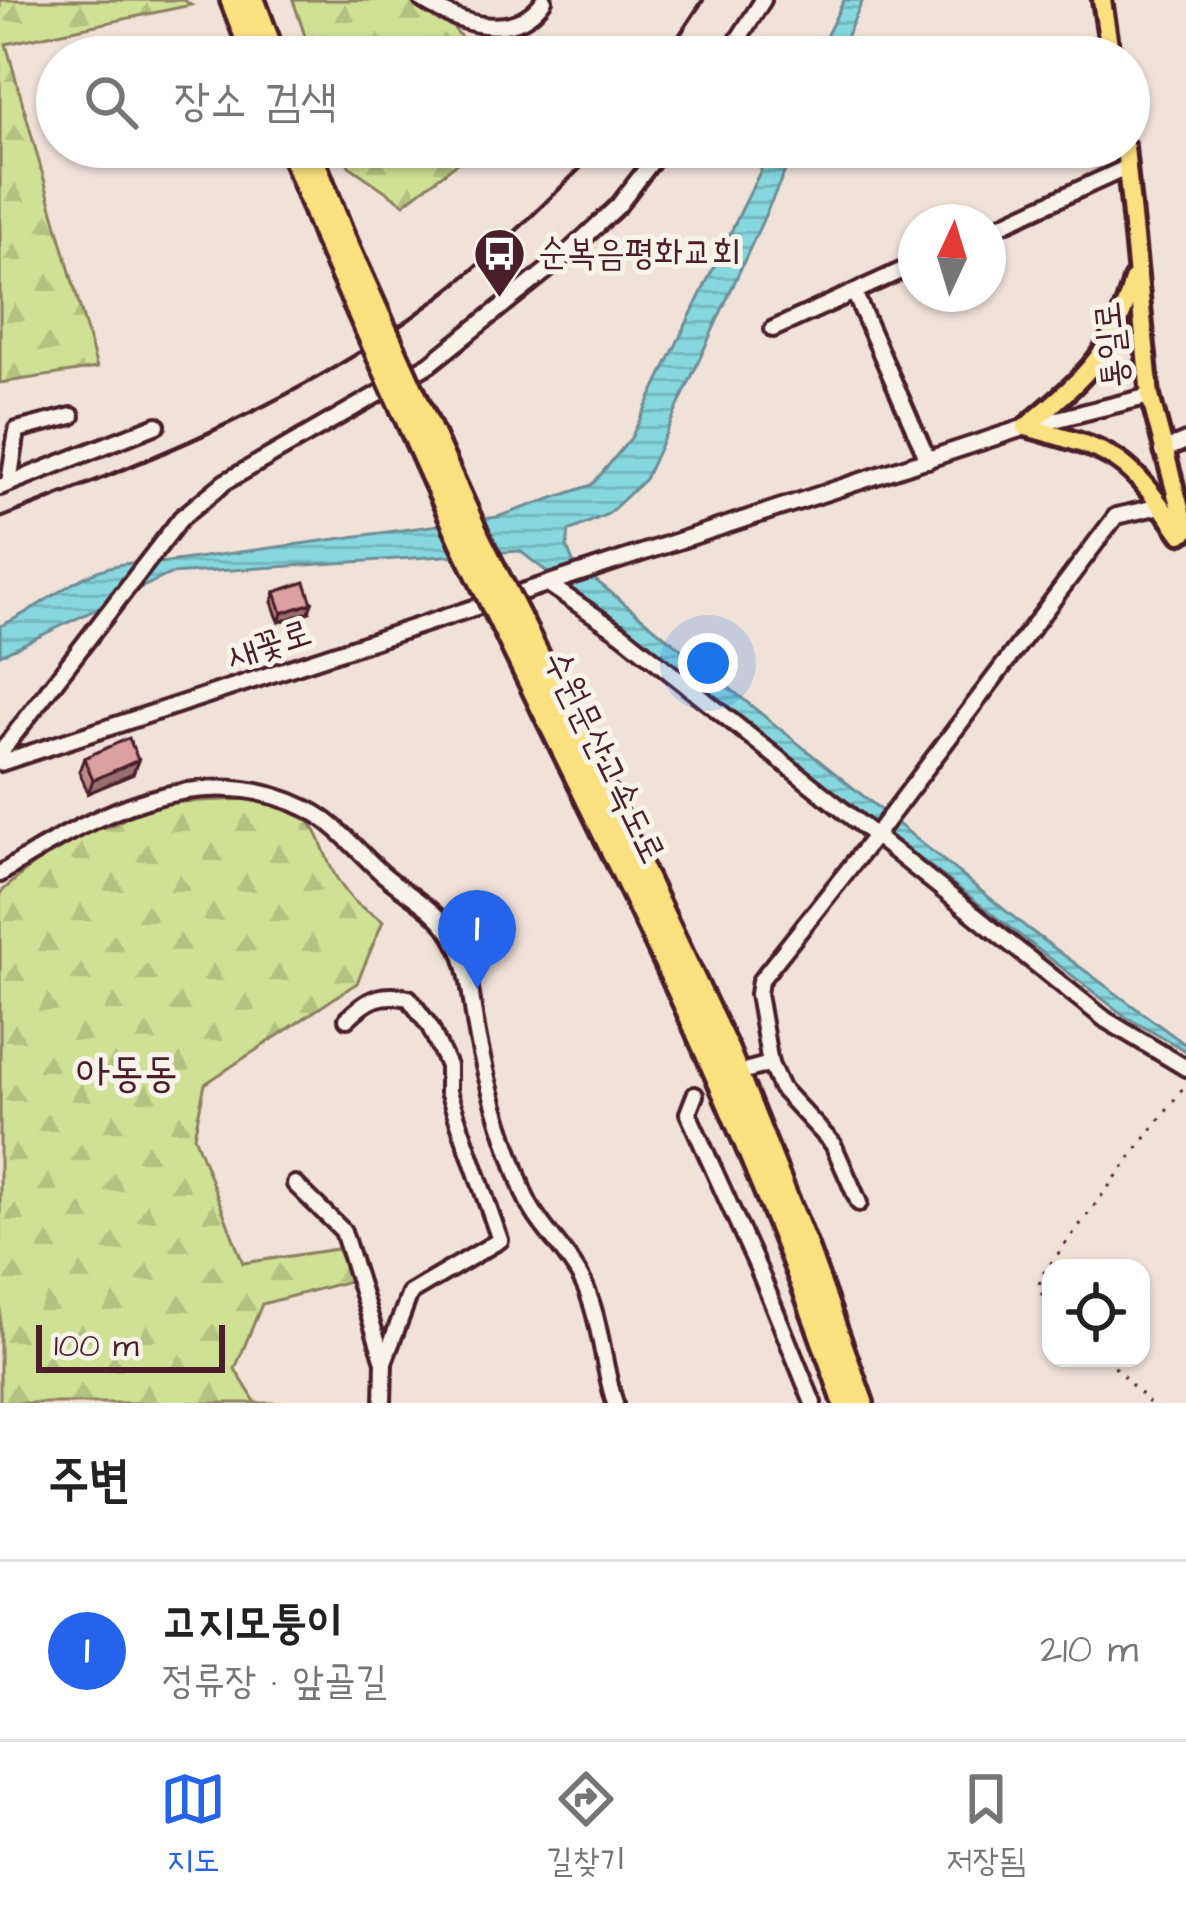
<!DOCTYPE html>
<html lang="ko">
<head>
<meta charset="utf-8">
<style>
	:root { --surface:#fff; --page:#f6f6f6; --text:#222; --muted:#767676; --line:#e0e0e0; --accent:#2563eb }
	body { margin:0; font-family:"Architects Daughter","Poor Story",sans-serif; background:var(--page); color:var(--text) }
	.controls { position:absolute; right:36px; bottom:36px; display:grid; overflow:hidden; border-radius:24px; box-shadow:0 3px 9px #0004 }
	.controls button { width:108px; height:108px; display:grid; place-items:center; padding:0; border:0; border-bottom:3px solid var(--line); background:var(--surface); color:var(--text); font:60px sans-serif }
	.compass { position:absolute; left:898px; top:204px; width:108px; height:108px; border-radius:50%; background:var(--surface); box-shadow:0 3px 9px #0004; rotate:4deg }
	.scale { position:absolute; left:36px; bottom:30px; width:189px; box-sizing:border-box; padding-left:12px; border:6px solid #4a1f2b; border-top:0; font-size:33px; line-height:42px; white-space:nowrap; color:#4a1f2b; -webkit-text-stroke:9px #f7f3e8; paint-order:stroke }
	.you { position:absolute; left:708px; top:663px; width:42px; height:42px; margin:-30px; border:9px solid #fff; border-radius:50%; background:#1a73e8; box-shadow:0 0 0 18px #1a73e833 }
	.badge { display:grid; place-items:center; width:78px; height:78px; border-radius:50%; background:var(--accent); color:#fff; font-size:39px; font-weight:700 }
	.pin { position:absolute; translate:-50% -99px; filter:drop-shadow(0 3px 6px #0008) }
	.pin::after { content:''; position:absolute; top:63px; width:42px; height:36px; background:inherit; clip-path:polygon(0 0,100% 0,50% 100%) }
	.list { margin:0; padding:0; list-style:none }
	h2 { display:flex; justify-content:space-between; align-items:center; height:156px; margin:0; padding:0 48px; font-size:51px }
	h2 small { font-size:39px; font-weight:400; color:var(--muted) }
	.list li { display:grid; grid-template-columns:78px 1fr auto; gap:36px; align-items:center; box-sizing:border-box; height:180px; padding:0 48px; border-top:3px solid var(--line) }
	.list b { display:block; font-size:45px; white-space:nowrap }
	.list p { margin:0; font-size:39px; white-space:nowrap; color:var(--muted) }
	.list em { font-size:39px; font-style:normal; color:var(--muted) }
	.icon { flex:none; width:66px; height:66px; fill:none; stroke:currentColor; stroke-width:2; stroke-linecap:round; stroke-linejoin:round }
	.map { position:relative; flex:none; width:1186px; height:1403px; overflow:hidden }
	.search { position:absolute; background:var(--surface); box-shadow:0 3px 9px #0004; left:36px; right:36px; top:36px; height:132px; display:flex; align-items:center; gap:30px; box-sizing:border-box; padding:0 42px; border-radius:66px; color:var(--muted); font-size:45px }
	.sheet { height:336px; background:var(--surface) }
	nav { display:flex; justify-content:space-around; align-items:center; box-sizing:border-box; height:168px; border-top:3px solid var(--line); background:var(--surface); font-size:33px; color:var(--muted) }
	nav a { display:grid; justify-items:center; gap:6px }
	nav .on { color:var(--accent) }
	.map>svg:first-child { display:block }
</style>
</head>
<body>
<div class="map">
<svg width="1186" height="1403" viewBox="0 0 1186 1403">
	<defs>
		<pattern id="forest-firs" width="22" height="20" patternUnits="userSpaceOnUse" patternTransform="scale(3)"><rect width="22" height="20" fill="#cfe195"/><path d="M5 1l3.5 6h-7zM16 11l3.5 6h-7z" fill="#b3c181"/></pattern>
		<pattern id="water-rules" width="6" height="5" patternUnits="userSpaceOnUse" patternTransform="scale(3)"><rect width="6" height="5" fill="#86d7de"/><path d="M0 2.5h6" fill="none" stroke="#75b8bf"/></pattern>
	</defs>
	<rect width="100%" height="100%" fill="#f1e2d9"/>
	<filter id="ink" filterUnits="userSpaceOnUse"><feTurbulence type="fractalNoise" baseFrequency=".00833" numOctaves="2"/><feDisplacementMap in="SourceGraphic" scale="24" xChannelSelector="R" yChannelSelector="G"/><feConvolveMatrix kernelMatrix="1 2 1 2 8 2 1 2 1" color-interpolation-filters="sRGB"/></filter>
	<g filter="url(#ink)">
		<g fill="url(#forest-firs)" stroke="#8c8060" stroke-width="3">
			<polygon points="0,0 184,0 191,5 6,44 97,368 0,383"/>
			<polygon points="293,0 431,0 477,57 312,57"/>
			<polygon points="343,147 478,147 404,204 349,166"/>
			<path d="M 249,799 C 339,811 306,847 352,899 C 360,908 373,914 383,921 L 357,983 L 205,1084 L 194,1136 L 243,1263 L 337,1249 L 353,1280 L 262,1304 L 235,1369 L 256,1403 L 319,1403 L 0,1403 L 0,893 L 63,838 L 113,825 L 153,803 Z"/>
		</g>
		<g fill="url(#water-rules)" stroke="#6e8d96" stroke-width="3">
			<polygon points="844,0 863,0 837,57 816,57"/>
			<path d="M 772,147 L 796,147 L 645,479 L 608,514 L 569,531 L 567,547 L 573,562 L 1027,928 L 1186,1045 L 1186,1051 L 1126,1017 L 520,551 L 170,574 L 0,655 L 0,626 C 62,598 87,556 160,563 L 497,517 L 592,485 L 631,438 Z"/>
		</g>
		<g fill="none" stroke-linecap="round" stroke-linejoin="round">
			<defs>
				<g id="minor">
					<path d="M 422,0 C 458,23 513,44 544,0"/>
					<polyline points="727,57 763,0"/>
					<polyline points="988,231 1128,167"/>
					<polyline points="854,292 928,460"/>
					<polyline points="773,329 916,264"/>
					<polyline points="1162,451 1186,441"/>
					<polyline points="9,483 17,430 72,416"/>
					<polyline points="0,487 157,425"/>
					<polyline points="551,586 622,634 1106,1020 1186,1068"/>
					<polyline points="0,753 181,518 225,482 430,364 561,259 618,206 663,147"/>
					<polyline points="0,763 1026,427 1150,396"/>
					<path d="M 0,874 C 88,816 202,756 307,809 C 336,823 359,853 383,874 C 412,899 444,912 460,950 C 471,977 472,1010 478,1039 C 488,1090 505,1139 522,1188 C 534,1223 565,1247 582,1280 C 601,1317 602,1364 615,1403"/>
					<path d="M 347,1019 C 367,999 381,992 409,998 L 430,1027 L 448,1066 L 448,1092 L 500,1240 L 410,1293 L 384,1362 L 383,1403"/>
					<polyline points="748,1070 770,1064"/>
					<polyline points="695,1095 688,1113 758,1268 813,1403"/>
					<polyline points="295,1184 343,1231 384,1362"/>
					<polyline points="859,1203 833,1144 781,1088 770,1064 758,994 760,981 878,832 1116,516 1161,506"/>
				</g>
				<g id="major">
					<polyline points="1102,0 1111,57"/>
					<polyline points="1125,147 1150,396 1186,531"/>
					<path d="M 1026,427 C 1119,453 1125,454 1181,534"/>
					<path d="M 1026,427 C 1083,378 1113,356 1133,280"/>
				</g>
				<g id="highway">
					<polyline points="232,0 254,57"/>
					<polyline points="253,0 274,57"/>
					<polyline points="290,147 326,239"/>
					<polyline points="308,147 342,234"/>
					<polyline points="566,711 728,1052 806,1247 862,1403"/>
					<path d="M 546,715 C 658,940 765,1165 845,1403"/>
				</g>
			</defs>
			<use href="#minor" stroke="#4a1f2b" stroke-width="22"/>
			<use href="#major" stroke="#4a1f2b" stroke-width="26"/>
			<use href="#highway" stroke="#4a1f2b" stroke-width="30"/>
			<g stroke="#4a1f2b" stroke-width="3" stroke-dasharray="3 9" stroke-linecap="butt">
				<polyline points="1051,1304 1042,1295 1039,1279 1186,1084"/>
				<polyline points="1106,1358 1149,1403"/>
			</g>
			<use href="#minor" stroke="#f7f3e8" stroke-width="14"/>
			<use href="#major" stroke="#fbe080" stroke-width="16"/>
			<use href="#highway" stroke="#fbe080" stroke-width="21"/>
			<g stroke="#4a1f2b" stroke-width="4.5">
				<polyline points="665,57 703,0"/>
				<path d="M 0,518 C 142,464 286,407 411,318 C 481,268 541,208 601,147"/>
			</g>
			<defs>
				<g id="highway-bridge">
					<polyline points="342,234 479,539 566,711"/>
					<polyline points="326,239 463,544 546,715"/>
				</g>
			</defs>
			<use href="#highway-bridge" stroke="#4a1f2b" stroke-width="30" stroke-linecap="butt"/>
			<use href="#highway-bridge" stroke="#fbe080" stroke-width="21"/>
		</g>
		<g fill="#bc8a89" stroke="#4a1f2b" stroke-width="3">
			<polygon points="275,592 309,612 279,622 272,602"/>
			<polygon points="84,758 138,760 133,774 88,793 79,771"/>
		</g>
		<g fill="#99706f" stroke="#4a1f2b" stroke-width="3">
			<polygon points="312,603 309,612 279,622 282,613"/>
			<polygon points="138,760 133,774 88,793 93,780"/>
		</g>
		<g fill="#dba09f" stroke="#4a1f2b" stroke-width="3">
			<polygon points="305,582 312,603 282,613 275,592"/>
			<polygon points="129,738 138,760 93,780 84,758"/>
		</g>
	</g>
	<defs>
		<symbol id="bus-pin" viewBox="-11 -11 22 30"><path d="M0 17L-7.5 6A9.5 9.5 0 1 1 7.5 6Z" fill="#4a1f2b" stroke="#f7f3e8"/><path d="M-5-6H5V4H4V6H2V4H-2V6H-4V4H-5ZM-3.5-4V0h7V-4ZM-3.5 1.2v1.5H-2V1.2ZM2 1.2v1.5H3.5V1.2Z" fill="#fff"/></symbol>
	</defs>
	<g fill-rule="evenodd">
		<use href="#bus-pin" x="470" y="224" width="59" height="81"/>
	</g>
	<g text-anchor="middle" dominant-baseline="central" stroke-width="10" stroke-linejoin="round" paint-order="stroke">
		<g font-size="36" fill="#4a1f2b" stroke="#f7f3e8" text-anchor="start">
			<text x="538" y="253">순복음평화교회</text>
		</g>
		<g font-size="36" fill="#4a1f2b" stroke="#f7f3e8">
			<text transform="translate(1112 345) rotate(-96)">통일로</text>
			<text transform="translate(269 645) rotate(-18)">새꽃로</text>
			<text transform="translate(604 757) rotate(64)">수원문산고속도로</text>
		</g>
		<g font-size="42" fill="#4a1f2b" stroke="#f7f3e8">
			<text x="127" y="1074">아동동</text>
		</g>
	</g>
</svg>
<div class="controls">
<button><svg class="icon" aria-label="locate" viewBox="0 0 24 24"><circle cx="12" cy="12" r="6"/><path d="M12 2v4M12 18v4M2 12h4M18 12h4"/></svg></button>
</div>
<svg class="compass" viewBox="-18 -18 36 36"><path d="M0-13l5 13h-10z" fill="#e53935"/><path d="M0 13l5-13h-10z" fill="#767676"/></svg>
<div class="scale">100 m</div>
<div class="you"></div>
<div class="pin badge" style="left:477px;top:989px">1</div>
<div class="search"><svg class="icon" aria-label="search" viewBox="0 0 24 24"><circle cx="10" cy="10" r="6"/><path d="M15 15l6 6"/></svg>장소 검색</div>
</div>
<section class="sheet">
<h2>주변<small></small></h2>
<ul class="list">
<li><span class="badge">1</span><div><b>고지모퉁이</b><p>정류장 · 앞골길</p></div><em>210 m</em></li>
</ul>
</section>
<nav>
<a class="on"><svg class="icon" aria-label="map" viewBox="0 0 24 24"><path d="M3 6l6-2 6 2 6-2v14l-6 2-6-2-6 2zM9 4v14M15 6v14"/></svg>지도</a>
<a><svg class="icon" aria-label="directions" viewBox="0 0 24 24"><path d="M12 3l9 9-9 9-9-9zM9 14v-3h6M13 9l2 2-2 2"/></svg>길찾기</a>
<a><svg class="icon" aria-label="saved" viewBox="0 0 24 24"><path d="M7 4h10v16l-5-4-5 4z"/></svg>저장됨</a>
</nav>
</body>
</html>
